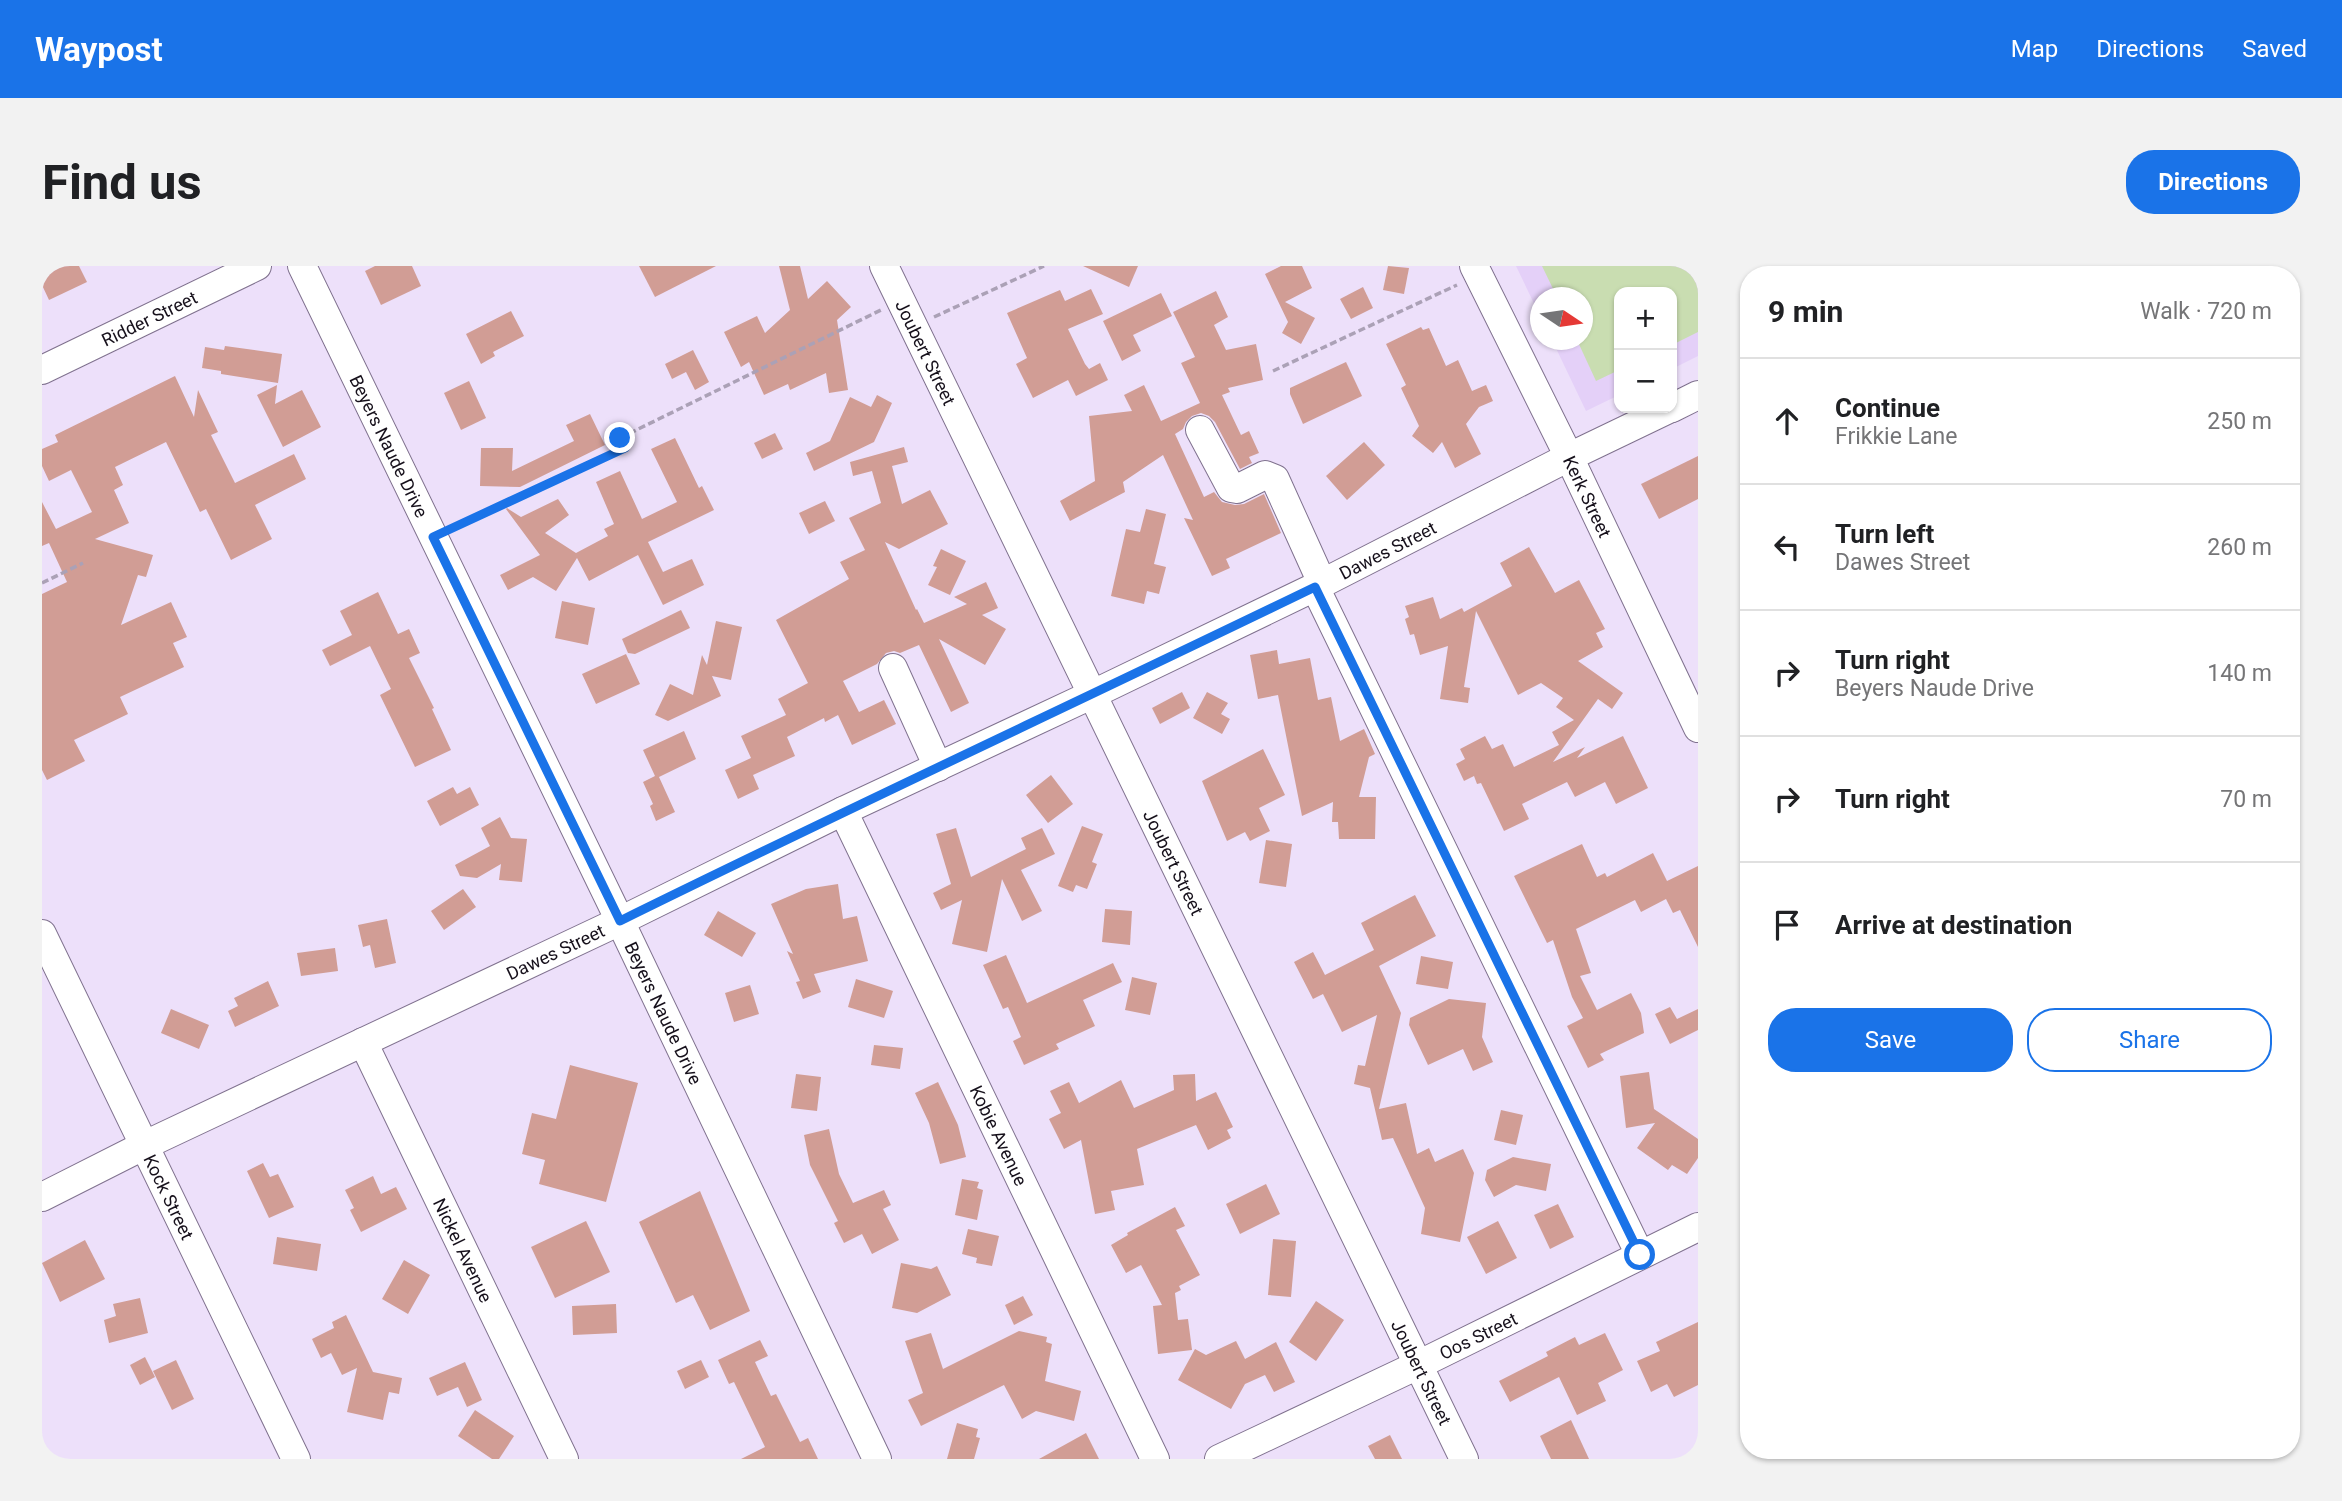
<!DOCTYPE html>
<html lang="en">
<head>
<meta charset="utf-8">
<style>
	:root { --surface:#fff; --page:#f2f2f2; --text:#202124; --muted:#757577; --line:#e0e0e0; --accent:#1a73e8 }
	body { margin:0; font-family:Roboto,sans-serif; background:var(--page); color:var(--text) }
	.controls { position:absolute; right:21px; top:21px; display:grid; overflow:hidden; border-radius:14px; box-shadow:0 2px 5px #0004 }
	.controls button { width:63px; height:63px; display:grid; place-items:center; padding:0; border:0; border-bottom:2px solid var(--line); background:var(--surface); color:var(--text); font:35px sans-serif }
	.compass { position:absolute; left:1488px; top:21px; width:63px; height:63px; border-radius:50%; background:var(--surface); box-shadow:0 2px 5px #0004; rotate:103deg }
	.stop { position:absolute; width:21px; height:21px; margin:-16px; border:5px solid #1a73e8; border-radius:50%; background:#fff }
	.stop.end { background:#1a73e8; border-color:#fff; box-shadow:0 2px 7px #0008 }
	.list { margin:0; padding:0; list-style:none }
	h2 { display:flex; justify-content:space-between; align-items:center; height:91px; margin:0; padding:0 28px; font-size:30px }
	h2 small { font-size:23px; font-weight:400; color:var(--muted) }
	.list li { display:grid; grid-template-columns:46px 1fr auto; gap:21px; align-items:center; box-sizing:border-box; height:126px; padding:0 28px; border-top:2px solid var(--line) }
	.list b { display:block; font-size:26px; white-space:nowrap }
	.list p { margin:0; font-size:23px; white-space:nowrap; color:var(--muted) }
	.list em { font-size:23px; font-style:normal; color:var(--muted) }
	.actions { display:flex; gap:14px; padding:21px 28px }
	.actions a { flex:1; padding:16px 0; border:2px solid var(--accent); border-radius:28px; text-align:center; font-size:24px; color:var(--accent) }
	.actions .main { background:var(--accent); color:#fff }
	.icon { flex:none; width:38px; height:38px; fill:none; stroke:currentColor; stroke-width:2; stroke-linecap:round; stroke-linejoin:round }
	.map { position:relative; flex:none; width:1656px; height:1193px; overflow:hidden; border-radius:28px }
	header { display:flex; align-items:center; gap:42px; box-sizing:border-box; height:98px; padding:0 35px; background:var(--accent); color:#fff }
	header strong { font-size:33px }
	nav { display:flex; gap:38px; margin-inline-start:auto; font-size:24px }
	.intro { display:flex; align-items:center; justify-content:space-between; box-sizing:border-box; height:168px; padding:0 42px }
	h1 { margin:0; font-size:49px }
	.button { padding:18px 32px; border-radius:28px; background:var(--accent); color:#fff; font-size:24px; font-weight:700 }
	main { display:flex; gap:42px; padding:0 42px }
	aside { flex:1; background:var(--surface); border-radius:28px; box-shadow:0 2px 5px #0004 }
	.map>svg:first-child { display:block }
</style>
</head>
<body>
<header>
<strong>Waypost</strong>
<nav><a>Map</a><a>Directions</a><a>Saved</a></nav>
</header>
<div class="intro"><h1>Find us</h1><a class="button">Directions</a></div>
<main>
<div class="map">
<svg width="1656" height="1193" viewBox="0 0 1656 1193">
	<rect width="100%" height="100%" fill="#ede0fa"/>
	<polygon fill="#e4d0f8" points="1474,0 1656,0 1656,90 1630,103 1630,26 1577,26 1577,129 1544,145 1510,74 1540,74 1540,32 1498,32 1498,50"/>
	<polygon fill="#c9ddb1" points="1500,0 1656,0 1656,66 1630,79 1630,26 1577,26 1577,104 1554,115 1535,74 1540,74 1540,32 1515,31"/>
	<g fill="#d19d95">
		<polygon points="0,0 37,0 45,16 7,34 0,19"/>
		<polygon points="333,0 370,0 379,20 339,39 323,5"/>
		<polygon points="597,0 674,0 613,31"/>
		<polygon points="737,0 758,0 766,33 785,15 809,41 795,54 806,124 787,127 784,107 748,124 746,118 722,129 707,96 699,101 682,66 715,50 723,67 748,44"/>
		<polygon points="1041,0 1096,0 1087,21"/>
		<polygon points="1239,0 1260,0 1270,22 1243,36 1273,52 1259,78 1240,67 1246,56 1223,8"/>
		<polygon points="1346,0 1367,2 1362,28 1341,24"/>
		<polygon points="1321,21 1331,42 1309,53 1298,33"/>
		<polygon points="1049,23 1061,48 1026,63 1043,98 1047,103 1058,97 1066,114 1034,130 1026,114 991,132 974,98 985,92 965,47 1018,24 1023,35"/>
		<polygon points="1174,25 1186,51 1172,59 1184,84 1214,78 1221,114 1186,122 1188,126 1180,129 1199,169 1207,165 1217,187 1207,191 1210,197 1198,203 1173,156 1167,150 1159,147 1150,150 1144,156 1141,163 1133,168 1162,231 1172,226 1180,236 1193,239 1202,238 1222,228 1239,267 1184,293 1188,302 1170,310 1142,252 1151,254 1121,189 1081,216 1083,226 1028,255 1018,235 1053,215 1047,150 1090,145 1082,129 1102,119 1119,155 1158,137 1139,97 1153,91 1131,46"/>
		<polygon points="1119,27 1130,50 1091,69 1099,85 1080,95 1061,55"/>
		<polygon points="469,45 482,70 451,86 453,90 439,98 424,68"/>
		<polygon points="1379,61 1381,64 1387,62 1404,100 1416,94 1430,125 1444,119 1451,135 1437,141 1424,158 1439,188 1413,202 1400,176 1391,187 1370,170 1377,160 1359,122 1364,119 1344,78"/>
		<polygon points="183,80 240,88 236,117 179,108 179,105 160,102 163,81 182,84"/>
		<polygon points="651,84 667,116 653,124 644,106 630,113 623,98"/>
		<polygon points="1304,96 1320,130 1261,158 1248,128 1248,122"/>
		<polygon points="133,110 152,151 156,124 176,166 169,169 193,217 252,188 264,213 213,239 230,273 189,294 164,243 158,246 124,176 73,201 81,219 72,224 87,257 53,273 111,289 104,311 96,309 79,359 129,336 145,371 131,377 142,401 78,431 86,448 32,474 43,495 5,514 0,504 0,328 25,316 7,277 0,280 0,236 14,263 50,246 29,204 7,215 0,200 0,183 16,176 13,169"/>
		<polygon points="427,115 444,152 419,164 402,127"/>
		<polygon points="235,119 233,138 260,124 279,161 241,181 215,129"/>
		<polygon points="835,129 850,137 832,176 772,205 764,187 788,175 808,131 829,141"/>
		<polygon points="548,148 563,179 478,221 438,220 439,182 471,182 470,205 532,175 524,159"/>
		<polygon points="733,167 741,183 720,193 712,177"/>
		<polygon points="633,172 657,222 660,220 672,244 606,276 621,306 650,293 662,319 621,339 596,289 547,315 535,292 514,325 491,311 466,324 458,309 498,289 464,243 465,242 479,251 516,233 527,249 503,267 534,287 566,270 562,263 572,258 554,216 578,205 600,253 635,236 609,183"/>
		<polygon points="1322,176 1343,199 1305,234 1284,210"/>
		<polygon points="862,181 866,196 850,200 860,238 888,224 906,258 857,283 843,276 874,344 875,343 882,357 925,338 912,331 944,316 956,342 940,349 964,363 943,399 897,373 927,437 909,446 877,379 858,387 852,385 844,387 835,398 801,415 817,446 842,434 854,458 810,479 796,449 783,456 782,452 745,471 753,490 711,509 717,523 696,533 683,504 709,492 699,470 744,449 736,433 766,417 734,354 807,313 798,296 823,284 807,252 839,237 830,205 811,210 808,196"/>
		<polygon points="1656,190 1656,233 1617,253 1599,218"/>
		<polygon points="783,235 793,255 767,268 757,247"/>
		<polygon points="1104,243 1124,248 1112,298 1124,301 1117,328 1105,325 1102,338 1069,330 1084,263 1098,266"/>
		<polygon points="1487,281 1513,327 1537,314 1563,363 1554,367 1561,381 1536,395 1581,427 1570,443 1556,433 1511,496 1543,481 1535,492 1581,470 1606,522 1574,538 1563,516 1533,531 1525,516 1480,538 1487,553 1462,565 1439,517 1435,518 1432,510 1422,515 1414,498 1423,493 1418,483 1443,470 1450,483 1461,478 1472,501 1517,479 1510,466 1532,454 1514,441 1521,432 1499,417 1476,429 1434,345 1422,421 1428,422 1426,437 1398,433 1406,380 1378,389 1372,368 1368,369 1363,353 1367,351 1363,340 1391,331 1398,353 1420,342 1422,346 1470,320 1458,297"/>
		<polygon points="899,283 924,295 908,329 886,319 895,301 891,300"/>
		<polygon points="336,326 356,368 367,363 378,387 367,392 392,442 390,443 409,484 373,501 338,429 349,423 328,380 288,400 280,384 310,369 298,345"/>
		<polygon points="520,335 553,342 546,379 513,372"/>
		<polygon points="639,344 648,362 593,388 586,387 580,373"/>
		<polygon points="674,355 700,361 689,414 670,410 679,430 626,455 613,449 628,418 651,429 660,389 665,399"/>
		<polygon points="1235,384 1237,398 1268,392 1276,434 1289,431 1298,475 1322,463 1333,488 1327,491 1317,531 1334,531 1333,573 1297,573 1296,556 1290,556 1291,536 1260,550 1236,429 1216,433 1208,389"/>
		<polygon points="584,388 598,418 554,438 540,408"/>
		<polygon points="1140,426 1148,442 1118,458 1110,442"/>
		<polygon points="1165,426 1186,437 1179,448 1188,453 1180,468 1151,452"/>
		<polygon points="642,465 654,493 617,511 633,546 614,555 608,540 611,538 601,516 613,510 601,484"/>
		<polygon points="1221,483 1243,529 1217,542 1228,565 1208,575 1203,566 1185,575 1160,515"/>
		<polygon points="1009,509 1031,538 1006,557 984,529"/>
		<polygon points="411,521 415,528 428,521 437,539 398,560 385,535"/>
		<polygon points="458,551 469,572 485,573 480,616 457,614 459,598 435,612 418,610 413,599 448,580 439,562"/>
		<polygon points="1040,560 1061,568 1050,596 1055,598 1045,623 1034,619 1031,626 1016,620"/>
		<polygon points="914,562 929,611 984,583 979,572 1000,562 1013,588 979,604 1000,645 980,655 960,613 945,686 910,678 920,634 899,644 891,627 909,618 894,568"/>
		<polygon points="1224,574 1250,578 1244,621 1217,617"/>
		<polygon points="1540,578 1555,611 1563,607 1565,611 1611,587 1625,615 1656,600 1656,681 1638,644 1631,647 1624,633 1599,646 1593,634 1534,663 1549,707 1538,710 1555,744 1589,727 1599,747 1602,767 1558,788 1562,794 1546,802 1525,760 1541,752 1530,731 1511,674 1505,677 1472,610"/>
		<polygon points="796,618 801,653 815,650 826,695 772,708 779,726 761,733 754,716 758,715 745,685 751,688 729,638 764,623"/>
		<polygon points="421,623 434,641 402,664 389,645"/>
		<polygon points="1373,629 1394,670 1337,700 1359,747 1337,843 1364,837 1375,888 1387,882 1393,896 1421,883 1432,907 1418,976 1379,968 1383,942 1351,872 1340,874 1328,822 1312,818 1316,799 1323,800 1335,749 1300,766 1281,728 1271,733 1252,696 1271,686 1283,709 1332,684 1319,657"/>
		<polygon points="1063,643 1090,645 1088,679 1060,676"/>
		<polygon points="676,645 714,667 700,691 662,669"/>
		<polygon points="345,653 354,697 333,702 328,679 321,681 316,659"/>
		<polygon points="293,682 296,705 259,710 255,687"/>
		<polygon points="964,689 985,737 1071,697 1080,716 1041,734 1053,760 1014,778 1017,783 982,799 971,775 979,771 966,741 961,743 941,699"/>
		<polygon points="1379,690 1411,696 1406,723 1374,718"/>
		<polygon points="1090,711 1115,717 1108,749 1083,744"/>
		<polygon points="814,713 851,725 842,752 806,741"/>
		<polygon points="226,715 237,740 193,761 186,745 196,740 192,732"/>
		<polygon points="708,719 717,748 692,756 683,727"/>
		<polygon points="1407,733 1444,737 1440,771 1451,796 1431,805 1421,783 1386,799 1367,759 1368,752"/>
		<polygon points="1628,741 1635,753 1656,743 1656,764 1628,778 1613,748"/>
		<polygon points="129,743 167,759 157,783 119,767"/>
		<polygon points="832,779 861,782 858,803 829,799"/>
		<polygon points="528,799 596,817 564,936 497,918 503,894 480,888 490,847 514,853"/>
		<polygon points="1607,806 1612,843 1656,873 1656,892 1645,908 1630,899 1626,904 1595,882 1613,857 1584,862 1578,810"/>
		<polygon points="754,808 779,811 775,845 749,842"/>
		<polygon points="1153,808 1154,835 1174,826 1191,861 1185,864 1189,872 1166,884 1154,859 1095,883 1102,919 1069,925 1073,944 1053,948 1039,874 1022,883 1007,853 1019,847 1008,825 1027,816 1037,837 1079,814 1092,842 1132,824 1131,809"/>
		<polygon points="896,816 916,859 924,891 898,898 887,857 873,827"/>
		<polygon points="1459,844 1481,849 1474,879 1452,874"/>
		<polygon points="787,863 797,908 811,937 842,924 849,939 841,943 857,974 830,988 820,968 802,977 792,957 796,955 768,899 762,869"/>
		<polygon points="1471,891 1509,898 1504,925 1474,919 1452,931 1443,914 1445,904"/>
		<polygon points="221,897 228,911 236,908 252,941 227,952 205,905"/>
		<polygon points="331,910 339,928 354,921 365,943 319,966 308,944 312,942 303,924"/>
		<polygon points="920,913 937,916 935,922 941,924 935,954 913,949"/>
		<polygon points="1224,918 1238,948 1198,968 1184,938"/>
		<polygon points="658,925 708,1045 668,1064 651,1029 634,1037 597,956"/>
		<polygon points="1516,938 1532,971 1508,983 1492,949"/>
		<polygon points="1133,941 1143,960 1134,964 1158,1009 1137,1020 1139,1024 1133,1027 1136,1054 1146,1053 1150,1084 1116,1088 1111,1040 1120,1039 1099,999 1084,1007 1069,979 1086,969 1085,967"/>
		<polygon points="544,955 568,1006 513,1032 489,981"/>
		<polygon points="1456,955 1475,992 1444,1008 1425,971"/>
		<polygon points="926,963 957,970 950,1000 934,997 935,992 920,988"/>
		<polygon points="235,971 279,978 275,1005 231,998"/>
		<polygon points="1231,973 1254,975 1249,1031 1226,1029"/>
		<polygon points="43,974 63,1013 18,1036 0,997"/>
		<polygon points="362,994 388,1009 366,1048 340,1033"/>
		<polygon points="859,997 889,1003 895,1000 909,1029 875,1047 850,1042"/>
		<polygon points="981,1030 991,1049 972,1059 963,1039"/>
		<polygon points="98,1032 106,1067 67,1077 62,1054 74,1050 71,1038"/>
		<polygon points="1274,1035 1302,1054 1274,1095 1247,1076"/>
		<polygon points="574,1038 575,1067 531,1069 530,1040"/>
		<polygon points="304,1049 331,1106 360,1112 357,1128 347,1126 341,1154 305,1146 315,1102 300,1109 289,1087 279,1092 270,1073 292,1062 290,1056"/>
		<polygon points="1656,1056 1656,1119 1632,1131 1625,1118 1609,1126 1595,1095 1618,1085 1614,1076"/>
		<polygon points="977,1065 1005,1071 1004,1076 1010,1078 1003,1115 1039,1125 1032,1155 994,1145 980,1153 962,1119 879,1160 866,1134 881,1127 863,1075 889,1067 901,1103"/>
		<polygon points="1563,1067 1581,1104 1556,1117 1564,1135 1535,1149 1517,1111 1468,1136 1457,1115 1506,1090 1504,1086 1533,1071 1537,1079"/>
		<polygon points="718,1074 726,1090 713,1096 729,1130 734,1128 758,1176 766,1172 776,1193 699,1193 723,1181 692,1116 687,1118 676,1094"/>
		<polygon points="1194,1075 1203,1093 1234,1076 1253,1116 1232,1126 1223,1109 1203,1118 1189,1143 1136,1114 1153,1083 1164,1089"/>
		<polygon points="103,1091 113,1111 98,1119 88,1099"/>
		<polygon points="134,1094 152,1133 130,1144 111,1105"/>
		<polygon points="659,1094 667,1111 643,1123 635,1105"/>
		<polygon points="423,1096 440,1134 425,1141 416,1121 395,1130 387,1112"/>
		<polygon points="433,1144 472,1170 457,1193 450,1193 416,1170"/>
		<polygon points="1529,1154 1547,1193 1509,1193 1498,1170"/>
		<polygon points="915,1157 936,1163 934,1171 938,1172 932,1193 905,1193"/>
		<polygon points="1044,1167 1057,1193 997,1193"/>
		<polygon points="1348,1169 1360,1193 1333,1193 1326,1180"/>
	</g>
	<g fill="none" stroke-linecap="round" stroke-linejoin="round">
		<defs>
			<g id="minor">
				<path id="s1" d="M 260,0 L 578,655 L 835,1193"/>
				<path id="s2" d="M 842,0 L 1422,1193"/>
				<path id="s3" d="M 1432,0 L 1527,191 L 1656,462"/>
				<path id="s4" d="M 0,104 L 215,0"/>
				<polyline points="1630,142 1656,129"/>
				<polyline points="1158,164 1189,222 1195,223 1223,209 1233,213 1280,317"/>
				<polyline points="1273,321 1598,989"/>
				<polyline points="851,402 896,501"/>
				<path id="s5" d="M 801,545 L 1113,1193"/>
				<path id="s6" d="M 0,668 L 254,1193"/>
				<path id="s7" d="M 321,776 L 522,1193"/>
				<path id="s8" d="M 0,931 L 103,879 L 578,655 L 801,545 L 1049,429 L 1273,321 L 1527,191 L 1629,142"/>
				<path id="s9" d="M 1177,1193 L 1376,1099 L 1656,961"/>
			</g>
		</defs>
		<use href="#minor" stroke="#80728f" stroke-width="30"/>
		<g stroke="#aba1b6" stroke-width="3.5" stroke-dasharray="7 3.5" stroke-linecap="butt">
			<polyline points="892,51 1002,0"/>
			<polyline points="1231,105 1415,19"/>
			<polyline points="412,261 583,182 578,172 839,44"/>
			<polyline points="0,317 41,297"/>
		</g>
		<use href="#minor" stroke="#fff" stroke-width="28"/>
	</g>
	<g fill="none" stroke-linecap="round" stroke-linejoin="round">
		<path stroke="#1a73e8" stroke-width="9" d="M 578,172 L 583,182 L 391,271 L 578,655 C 809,541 1042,433 1273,321 L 1598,989"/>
	</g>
	<g text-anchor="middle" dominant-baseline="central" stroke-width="6" stroke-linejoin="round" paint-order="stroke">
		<g font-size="18" fill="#16101b" stroke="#ede0fa">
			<text stroke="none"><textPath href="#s4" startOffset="119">Ridder Street</textPath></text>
			<text stroke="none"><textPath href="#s2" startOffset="96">Joubert Street</textPath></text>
			<text stroke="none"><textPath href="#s1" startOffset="200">Beyers Naude Drive</textPath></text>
			<text stroke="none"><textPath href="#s3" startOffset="257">Kerk Street</textPath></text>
			<text stroke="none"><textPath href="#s8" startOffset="1493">Dawes Street</textPath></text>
			<text stroke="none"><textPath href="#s2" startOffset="663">Joubert Street</textPath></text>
			<text stroke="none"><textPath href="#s8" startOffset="569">Dawes Street</textPath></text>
			<text stroke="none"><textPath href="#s1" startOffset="830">Beyers Naude Drive</textPath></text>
			<text stroke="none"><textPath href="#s5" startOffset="360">Kobie Avenue</textPath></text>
			<text stroke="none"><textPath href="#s6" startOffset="292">Kock Street</textPath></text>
			<text stroke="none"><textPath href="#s7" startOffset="231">Nickel Avenue</textPath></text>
			<text stroke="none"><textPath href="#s9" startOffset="287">Oos Street</textPath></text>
			<text stroke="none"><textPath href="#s2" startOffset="1230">Joubert Street</textPath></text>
		</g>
	</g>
</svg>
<div class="controls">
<button>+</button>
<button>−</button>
</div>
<svg class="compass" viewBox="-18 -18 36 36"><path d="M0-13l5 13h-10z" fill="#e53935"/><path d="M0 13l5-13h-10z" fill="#757577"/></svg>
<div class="stop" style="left:1598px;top:989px"></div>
<div class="stop end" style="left:578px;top:172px"></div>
</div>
<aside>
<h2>9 min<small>Walk · 720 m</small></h2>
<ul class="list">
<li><svg class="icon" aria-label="ahead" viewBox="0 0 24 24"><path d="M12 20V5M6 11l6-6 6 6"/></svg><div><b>Continue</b><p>Frikkie Lane</p></div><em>250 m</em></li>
<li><svg class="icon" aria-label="left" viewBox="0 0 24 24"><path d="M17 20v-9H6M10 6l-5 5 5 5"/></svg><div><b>Turn left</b><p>Dawes Street</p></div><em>260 m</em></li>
<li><svg class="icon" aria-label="right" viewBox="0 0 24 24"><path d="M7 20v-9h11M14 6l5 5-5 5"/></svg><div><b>Turn right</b><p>Beyers Naude Drive</p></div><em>140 m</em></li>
<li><svg class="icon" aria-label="right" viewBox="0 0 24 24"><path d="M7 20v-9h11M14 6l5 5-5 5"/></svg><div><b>Turn right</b></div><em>70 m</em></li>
<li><svg class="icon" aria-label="arrive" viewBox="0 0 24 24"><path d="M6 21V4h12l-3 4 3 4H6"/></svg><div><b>Arrive at destination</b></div></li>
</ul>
<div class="actions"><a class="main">Save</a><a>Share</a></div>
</aside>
</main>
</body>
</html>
